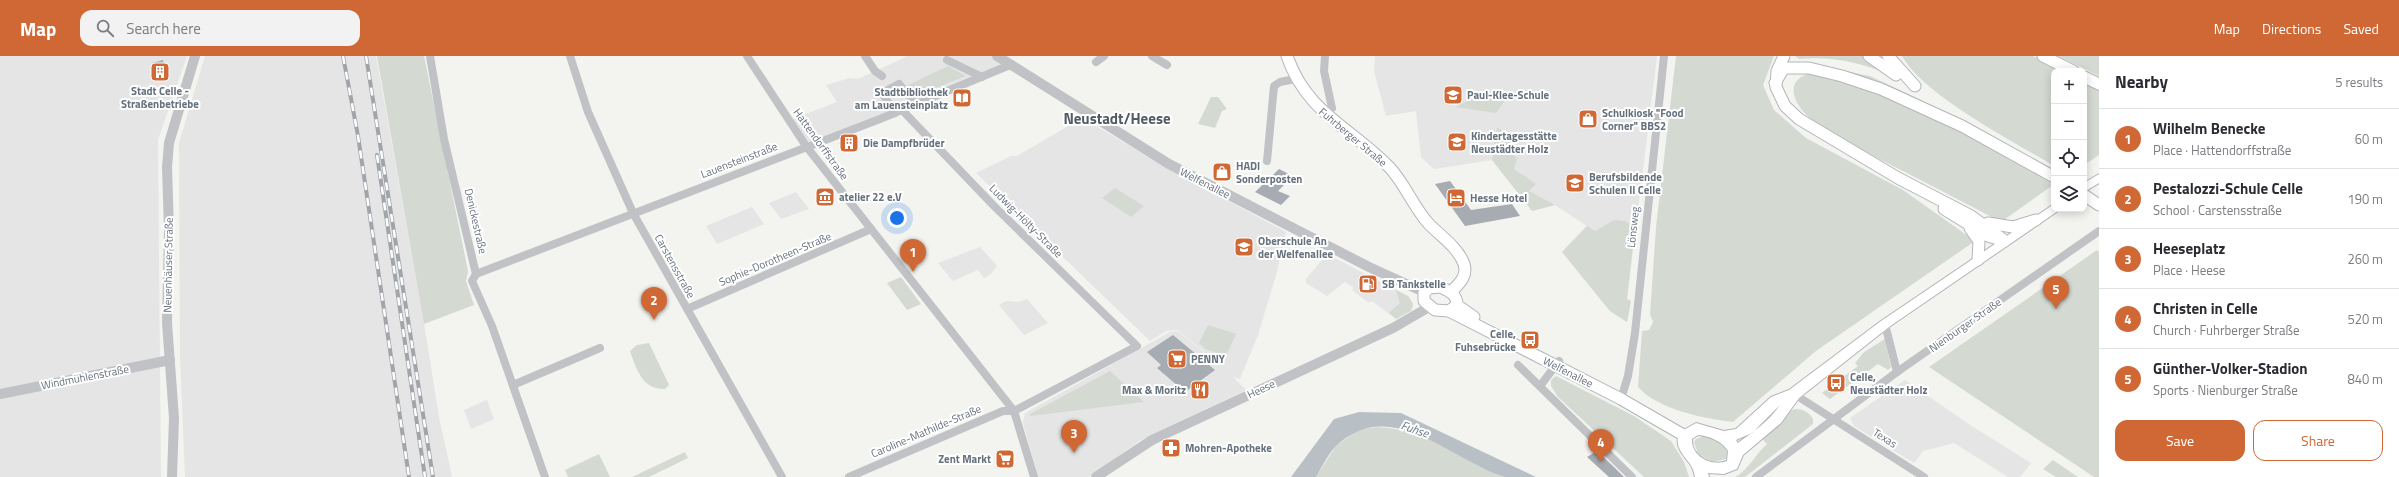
<!DOCTYPE html>
<html lang="en">
<head>
<meta charset="utf-8">
<style>
	:root { --surface:#fff; --page:#f2f2f3; --text:#2b2b33; --muted:#7c7c81; --line:#e1e1e2; --accent:#cf6835 }
	body { margin:0; font-family:"Titillium Web",sans-serif; background:var(--page); color:var(--text) }
	.controls { position:absolute; right:12px; top:12px; display:grid; overflow:hidden; border-radius:8px; box-shadow:0 2px 10px #0003 }
	.controls button { width:36px; height:36px; display:grid; place-items:center; padding:0; border:0; border-bottom:1px solid var(--line); background:var(--surface); color:var(--text); font:20px sans-serif }
	.you { position:absolute; left:897px; top:162px; width:14px; height:14px; margin:-10px; border:3px solid #fff; border-radius:50%; background:#1a73e8; box-shadow:0 0 0 6px #1a73e833 }
	.badge { display:grid; place-items:center; width:26px; height:26px; border-radius:50%; background:var(--accent); color:#fff; font-size:13px; font-weight:700 }
	.pin { position:absolute; translate:-50% -33px; filter:drop-shadow(0 1px 2px #0008) }
	.pin::after { content:''; position:absolute; top:21px; width:14px; height:12px; background:inherit; clip-path:polygon(0 0,100% 0,50% 100%) }
	.list { margin:0; padding:0; list-style:none }
	h2 { display:flex; justify-content:space-between; align-items:center; height:52px; margin:0; padding:0 16px; font-size:17px }
	h2 small { font-size:13px; font-weight:400; color:var(--muted) }
	.list li { display:grid; grid-template-columns:26px 1fr auto; gap:12px; align-items:center; box-sizing:border-box; height:60px; padding:0 16px; border-top:1px solid var(--line) }
	.list b { display:block; font-size:15px; white-space:nowrap }
	.list p { margin:0; font-size:13px; white-space:nowrap; color:var(--muted) }
	.list em { font-size:13px; font-style:normal; color:var(--muted) }
	.actions { display:flex; gap:8px; padding:12px 16px }
	.actions a { flex:1; padding:9px 0; border:1px solid var(--accent); border-radius:12px; text-align:center; font-size:14px; color:var(--accent) }
	.actions .main { background:var(--accent); color:#fff }
	.icon { flex:none; width:22px; height:22px; fill:none; stroke:currentColor; stroke-width:2; stroke-linecap:round; stroke-linejoin:round }
	.map { position:relative; flex:none; width:2099px; height:421px; overflow:hidden }
	header { display:flex; align-items:center; gap:24px; box-sizing:border-box; height:56px; padding:0 20px; background:var(--accent); color:#fff }
	header strong { font-size:19px }
	nav { display:flex; gap:22px; margin-inline-start:auto; font-size:14px }
	.search { width:280px; height:36px; background:var(--page); display:flex; align-items:center; gap:10px; box-sizing:border-box; padding:0 14px; border-radius:12px; color:var(--muted); font-size:15px }
	main { display:flex }
	aside { flex:1; background:var(--surface) }
	.map>svg:first-child { display:block }
</style>
</head>
<body>
<header>
<strong>Map</strong>
<div class="search"><svg class="icon" aria-label="search" viewBox="0 0 24 24"><circle cx="10" cy="10" r="6"/><path d="M15 15l6 6"/></svg>Search here</div>
<nav><a>Map</a><a>Directions</a><a>Saved</a></nav>
</header>
<main>
<div class="map">
<svg width="2099" height="421" viewBox="0 0 2099 421">
	<rect width="100%" height="100%" fill="#f3f4f0"/>
	<g fill="#e4e5e4">
		<polygon points="0,0 187,0 158,84 161,421 0,421"/>
		<polygon points="205,0 376,0 424,267 439,361 452,421 185,421 180,300 179,87"/>
		<polygon points="908,0 992,0 999,5 1000,10 896,55 808,86 793,63 837,46 826,29 850,22 858,23"/>
		<polygon points="1375,0 1657,0 1627,243 1631,245 1627,266 1610,255 1562,196 1587,170 1555,149 1532,155 1492,104 1434,113 1421,101 1416,55 1386,60 1374,15"/>
		<polygon points="1082,62 1166,111 1286,176 1276,219 1258,279 1240,323 1233,321 1246,334 1139,385 1089,421 1038,421 1023,367 1025,357 1170,276 1178,275 1231,319 1178,274 1166,275 1150,285 976,117 1011,100 1017,100"/>
		<polygon points="796,136 809,153 781,163 769,147"/>
		<polygon points="752,151 764,168 717,188 706,170"/>
		<polygon points="980,191 997,210 991,218 984,222 978,214 953,225 938,207"/>
		<polygon points="1327,198 1408,240 1412,246 1413,252 1396,263 1372,245 1369,247 1352,234 1354,232 1345,226 1327,240 1306,227 1306,223"/>
		<polygon points="1027,243 1048,267 1024,279 999,249 1006,245 1019,246"/>
		<polygon points="1905,324 1970,369 2031,407 2020,421 2008,421 1954,387 1923,395 1914,407 1854,370 1850,362"/>
		<polygon points="487,344 494,363 471,373 464,354"/>
	</g>
	<g fill="#d4dad2">
		<polygon points="377,0 424,0 468,215 466,225 474,249 424,268"/>
		<path d="M 1676,0 L 1774,0 L 1763,29 L 1774,54 L 1806,82 L 1903,134 L 1975,185 L 1816,295 L 1733,366 C 1705,363 1657,353 1638,331 L 1642,275 L 1649,274 L 1653,266 L 1650,258 L 1656,171 Z"/>
		<path d="M 1795,0 L 1863,0 L 1894,21 C 1864,7 1833,0 1799,3 Z"/>
		<path d="M 1902,0 L 2033,0 L 2064,15 L 2054,15 L 2054,110 C 2013,85 1924,40 1902,0 Z"/>
		<polygon points="2058,0 2099,0 2099,20"/>
		<polygon points="948,10 966,20 915,40 904,31"/>
		<path d="M 1831,12 L 1870,20 L 1921,44 L 2053,129 L 2001,166 C 1965,147 1929,128 1893,110 C 1866,96 1838,82 1813,65 C 1806,59 1795,48 1794,38 C 1790,18 1817,15 1831,12 Z"/>
		<polygon points="2084,25 2099,32 2099,99 2084,109"/>
		<polygon points="1502,37 1507,41 1496,57 1456,51 1474,42"/>
		<polygon points="1211,41 1218,41 1227,53 1222,55 1215,72 1198,68"/>
		<polygon points="1497,71 1513,83 1511,95 1517,103 1514,113 1536,128 1529,135 1555,149 1532,155 1492,104"/>
		<polygon points="1115,132 1144,150 1131,161 1102,142"/>
		<polygon points="1614,164 1625,165 1635,171 1627,243 1631,245 1627,266 1610,255 1562,196 1587,170 1595,175"/>
		<polygon points="2097,194 2099,196 2099,421 2094,421 1929,311"/>
		<polygon points="901,221 921,248 907,254 887,227"/>
		<polygon points="1396,234 1408,240 1413,248 1411,255 1396,263 1389,257 1400,247"/>
		<polygon points="1208,269 1236,278 1226,300 1205,293 1199,287"/>
		<polygon points="1885,283 1891,311 1888,314 1878,308 1830,343 1822,337 1858,310 1855,307 1864,296"/>
		<path d="M 649,287 L 669,329 L 665,333 C 642,334 636,312 630,295 L 637,289 Z"/>
		<polygon points="1110,315 1144,346 1030,360 1030,358"/>
		<polygon points="1556,320 1634,360 1671,385 1684,406 1689,421 1644,421 1558,341 1551,330 1551,324"/>
		<path d="M 1795,353 C 1803,353 1809,356 1813,363 L 1813,368 L 1745,421 L 1735,421 C 1749,414 1755,398 1767,388 L 1762,383 L 1790,355 Z"/>
		<path d="M 1378,371 C 1424,373 1466,401 1506,421 L 1316,421 L 1335,391 L 1357,374 Z"/>
		<path d="M 1705,380 C 1715,382 1731,390 1726,403 L 1713,406 L 1698,398 L 1694,386 L 1696,383 Z"/>
		<polygon points="685,396 688,402 649,421 632,421"/>
		<polygon points="599,398 610,421 568,421 565,414"/>
		<polygon points="2053,404 2078,421 2056,421 2043,413"/>
	</g>
	<path fill="#b8c0c5" d="M 1359,356 L 1401,357 L 1536,421 C 1526,421 1514,421 1505,421 C 1451,404 1390,338 1336,390 C 1328,398 1322,411 1316,421 L 1291,421 L 1334,363 Z"/>
	<g fill="#a6acb2">
		<polygon points="163,4 167,21 156,24 152,7"/>
		<polygon points="853,80 859,86 845,93 839,87"/>
		<polygon points="1279,113 1293,120 1278,135 1290,140 1281,149 1255,136"/>
		<polygon points="1450,125 1471,154 1512,148 1520,160 1465,170 1435,128"/>
		<polygon points="1173,279 1215,314 1185,336 1157,312 1161,309 1147,296"/>
		<polygon points="1597,395 1615,412 1624,421 1609,421 1587,401"/>
	</g>
	<g fill="none" stroke-linecap="round" stroke-linejoin="round">
		<defs>
			<g id="secondary">
				<path d="M 1287,0 C 1307,58 1351,71 1390,112 C 1405,128 1413,150 1428,167 C 1439,179 1458,191 1464,208 C 1468,220 1459,228 1451,236"/>
				<polyline points="1784,0 1777,15 1776,31 1785,50 1799,63 1898,122 1971,160 2005,185"/>
				<polyline points="1869,0 1896,19"/>
				<polyline points="1888,0 1915,30"/>
				<polyline points="2043,0 2073,15"/>
				<polyline points="2084,21 2099,28"/>
				<polyline points="1775,27 1784,12 1809,12 1842,20 1881,33 1962,70 2054,121"/>
				<polyline points="2084,139 2099,149"/>
				<polyline points="1944,153 1988,180 2001,184"/>
				<polyline points="1988,167 2013,171 2036,164"/>
				<polyline points="1970,172 1979,185 1978,204"/>
				<path d="M 1440,231 C 1449,235 1457,238 1457,249 L 1449,255 L 1435,254 L 1424,245 L 1424,237 L 1429,232 Z"/>
				<polyline points="1457,249 1474,261"/>
				<polyline points="1449,255 1621,343 1685,380"/>
			</g>
			<g id="primary">
				<polygon points="2099,118 2099,127 2084,136 2084,127"/>
				<path d="M 2054,148 L 2054,153 L 2059,153 L 2058,155 L 1889,271 L 1799,342 L 1781,367 L 1743,399 L 1737,413 L 1724,418 L 1708,417 L 1709,421 L 1695,421 C 1694,417 1693,412 1690,408 C 1683,399 1673,389 1680,376 L 1696,367 L 1724,375 L 1736,373 L 1771,341 L 1789,334 L 1881,265 ZM 1780,349 C 1769,365 1753,376 1738,387 L 1736,384 L 1752,377 ZM 1698,379 C 1709,380 1722,385 1728,395 L 1727,405 C 1711,411 1691,400 1692,383 Z"/>
			</g>
		</defs>
		<use href="#secondary" stroke="#b2b6ba" stroke-width="13"/>
		<use href="#primary" stroke="#b1b4b8" stroke-width="2"/>
		<g stroke="#c0c2c5" stroke-width="8">
			<polyline points="430,0 444,83 476,218 472,225 492,270 545,421"/>
			<polyline points="570,0 588,56 633,157 782,421"/>
			<polyline points="747,0 806,90 1014,355"/>
			<polyline points="865,0 875,15 882,20"/>
			<polyline points="1152,0 1167,9"/>
			<polyline points="1325,0 1324,15 1332,52"/>
			<polyline points="947,4 982,21"/>
			<polyline points="1096,6 1104,0"/>
			<polyline points="899,28 916,48"/>
			<polyline points="902,54 994,150 1137,290 1014,355 1034,421"/>
			<polyline points="895,57 882,37 899,28"/>
			<polyline points="1267,105 1274,30 1280,26 1295,23"/>
			<polyline points="476,218 880,63 1010,9"/>
			<polyline points="687,253 871,173"/>
			<polyline points="1885,268 1897,316"/>
			<polyline points="1518,309 1632,421"/>
			<polyline points="513,329 600,292"/>
			<polyline points="1540,330 1559,305"/>
			<polyline points="1794,338 1924,421"/>
			<polyline points="1621,343 1628,320 1635,277 1664,0"/>
			<polyline points="849,421 1003,355 1014,355"/>
			<polyline points="1756,421 1897,316 2099,175"/>
		</g>
		<g stroke="#c0c2c5" stroke-width="10">
			<polyline points="997,0 1169,108 1369,211 1424,236"/>
			<polyline points="0,338 170,304"/>
			<polyline points="172,421 174,362 167,267 169,174 167,111 169,87 195,0"/>
			<polyline points="1096,421 1152,384 1393,272 1429,251"/>
		</g>
		<use href="#secondary" stroke="#fff" stroke-width="11"/>
		<use href="#primary" fill="#fff" fill-rule="evenodd"/>
		<defs>
			<g id="rail">
				<polyline points="343,0 358,80 409,421"/>
				<polyline points="366,0 433,421"/>
				<polyline points="377,99 425,421"/>
			</g>
		</defs>
		<use href="#rail" stroke="#a1a5aa" stroke-width="4"/>
		<use href="#rail" stroke="#fff" stroke-width="2.5" stroke-dasharray="8" stroke-linecap="butt"/>
	</g>
	<defs>
		<symbol id="building-square" viewBox="-11 -11 22 22"><rect x="-9" y="-9" width="18" height="18" rx="4" fill="#cf6835" stroke="#fff"/><path d="M-4-6H4V6H1V3H-1V6H-4ZM-2.5-4.3h1.7v1.8h-1.7ZM.8-4.3h1.7v1.8H.8ZM-2.5-1h1.7V.8h-1.7ZM.8-1h1.7V.8H.8Z" fill="#fff"/></symbol>
		<symbol id="school-square" viewBox="-11 -11 22 22"><rect x="-9" y="-9" width="18" height="18" rx="4" fill="#cf6835" stroke="#fff"/><path d="M0-5L7-2L0 1L-7-2ZM-4 1L0 2.5L4 1V4Q0 6-4 4Z" fill="#fff"/></symbol>
		<symbol id="library-square" viewBox="-11 -11 22 22"><rect x="-9" y="-9" width="18" height="18" rx="4" fill="#cf6835" stroke="#fff"/><path d="M-6-4Q-3-5.5-.7-3.5V5Q-3 3-6 4ZM6-4Q3-5.5 .7-3.5V5Q3 3 6 4Z" fill="#fff"/></symbol>
		<symbol id="shop-square" viewBox="-11 -11 22 22"><rect x="-9" y="-9" width="18" height="18" rx="4" fill="#cf6835" stroke="#fff"/><path d="M-5-2.5h2.3a2.7 3.5 0 0 1 5.4 0H5L5.5 6h-11ZM-1.5-2.5h3a1.5 2.3 0 0 0-3 0Z" fill="#fff"/></symbol>
		<symbol id="museum-square" viewBox="-11 -11 22 22"><rect x="-9" y="-9" width="18" height="18" rx="4" fill="#cf6835" stroke="#fff"/><path d="M0-6L6-3V-2H-6V-3ZM-5-1h2V3h-2ZM-1-1h2V3h-2ZM3-1h2V3H3ZM-6 4H6V6H-6Z" fill="#fff"/></symbol>
		<symbol id="hotel-square" viewBox="-11 -11 22 22"><rect x="-9" y="-9" width="18" height="18" rx="4" fill="#cf6835" stroke="#fff"/><path d="M-6-4.5h1.5V1H6V5H4.5V3h-9V5H-6ZM-4 0a1.8 1.8 0 1 1 3.6 0ZM.5 0V-2.5h3Q6-2.5 6 0Z" fill="#fff"/></symbol>
		<symbol id="fuel-square" viewBox="-11 -11 22 22"><rect x="-9" y="-9" width="18" height="18" rx="4" fill="#cf6835" stroke="#fff"/><path d="M-5.5-6h7V0h2V4h1.3V-2.5L3-4.5l.8-.8L6-3V5H2.5V1h-1V6h-7ZM-4.2-4.7v3.2H.2V-4.7Z" fill="#fff"/></symbol>
		<symbol id="bus-square" viewBox="-11 -11 22 22"><rect x="-9" y="-9" width="18" height="18" rx="4" fill="#cf6835" stroke="#fff"/><path d="M-5-6H5V4H4V6H2V4H-2V6H-4V4H-5ZM-3.5-4V0h7V-4ZM-3.5 1.2v1.5H-2V1.2ZM2 1.2v1.5H3.5V1.2Z" fill="#fff"/></symbol>
		<symbol id="supermarket-square" viewBox="-11 -11 22 22"><rect x="-9" y="-9" width="18" height="18" rx="4" fill="#cf6835" stroke="#fff"/><path d="M-6-5.5h2.5l.6 2H6L4.5 2H-2.5L-4.4-4H-6ZM-1.5 3.2a1.3 1.3 0 1 0 .1 0ZM3 3.2a1.3 1.3 0 1 0 .1 0Z" fill="#fff"/></symbol>
		<symbol id="restaurant-square" viewBox="-11 -11 22 22"><rect x="-9" y="-9" width="18" height="18" rx="4" fill="#cf6835" stroke="#fff"/><path d="M-5-6h1v4h1v-4h1v4h1v-4h1v5L-1.5 .5V6h-2V.5L-5-1ZM5-6V6H3V1.5H1.5Q1.5-4 5-6Z" fill="#fff"/></symbol>
		<symbol id="pharmacy-square" viewBox="-11 -11 22 22"><rect x="-9" y="-9" width="18" height="18" rx="4" fill="#cf6835" stroke="#fff"/><path d="M-2-6h4v4h4v4h-4v4h-4v-4h-4v-4h4Z" fill="#fff"/></symbol>
	</defs>
	<g fill-rule="evenodd">
		<use href="#building-square" x="149" y="5" width="22" height="22"/>
		<use href="#school-square" x="1442" y="28" width="22" height="22"/>
		<use href="#library-square" x="951" y="31" width="22" height="22"/>
		<use href="#shop-square" x="1577" y="52" width="22" height="22"/>
		<use href="#school-square" x="1446" y="75" width="22" height="22"/>
		<use href="#building-square" x="838" y="76" width="22" height="22"/>
		<use href="#shop-square" x="1211" y="105" width="22" height="22"/>
		<use href="#school-square" x="1564" y="116" width="22" height="22"/>
		<use href="#museum-square" x="814" y="130" width="22" height="22"/>
		<use href="#hotel-square" x="1445" y="131" width="22" height="22"/>
		<use href="#school-square" x="1233" y="180" width="22" height="22"/>
		<use href="#fuel-square" x="1357" y="217" width="22" height="22"/>
		<use href="#bus-square" x="1519" y="273" width="22" height="22"/>
		<use href="#supermarket-square" x="1166" y="292" width="22" height="22"/>
		<use href="#bus-square" x="1825" y="316" width="22" height="22"/>
		<use href="#restaurant-square" x="1189" y="323" width="22" height="22"/>
		<use href="#pharmacy-square" x="1160" y="381" width="22" height="22"/>
		<use href="#supermarket-square" x="994" y="392" width="22" height="22"/>
	</g>
	<g text-anchor="middle" dominant-baseline="central" stroke-width="4" stroke-linejoin="round" paint-order="stroke">
		<g font-size="11" font-weight="bold" fill="#66717e" stroke="#fff" text-anchor="start">
			<text x="160" y="35" text-anchor="middle">Stadt Celle -<tspan x="160" dy="13">Straßenbetriebe</tspan></text>
			<text x="948" y="36" text-anchor="end">Stadtbibliothek<tspan x="948" dy="13">am Lauensteinplatz</tspan></text>
			<text x="1467" y="39">Paul-Klee-Schule</text>
			<text x="1602" y="57">Schulkiosk "Food<tspan x="1602" dy="13">Corner" BBS2</tspan></text>
			<text x="1471" y="80">Kindertagesstätte<tspan x="1471" dy="13">Neustädter Holz</tspan></text>
			<text x="863" y="87">Die Dampfbrüder</text>
			<text x="1236" y="110">HADI<tspan x="1236" dy="13">Sonderposten</tspan></text>
			<text x="1589" y="121">Berufsbildende<tspan x="1589" dy="13">Schulen II Celle</tspan></text>
			<text x="839" y="141">atelier 22 e.V</text>
			<text x="1470" y="142">Hesse Hotel</text>
			<text x="1258" y="185">Oberschule An<tspan x="1258" dy="13">der Welfenallee</tspan></text>
			<text x="1382" y="228">SB Tankstelle</text>
			<text x="1516" y="278" text-anchor="end">Celle,<tspan x="1516" dy="13">Fuhsebrücke</tspan></text>
			<text x="1191" y="303">PENNY</text>
			<text x="1850" y="321">Celle,<tspan x="1850" dy="13">Neustädter Holz</tspan></text>
			<text x="1186" y="334" text-anchor="end">Max &amp; Moritz</text>
			<text x="1185" y="392">Mohren-Apotheke</text>
			<text x="991" y="403" text-anchor="end">Zent Markt</text>
		</g>
		<g font-size="11" fill="#66717e" stroke="#fff">
			<text transform="translate(1353 81) rotate(40)">Fuhrberger Straße</text>
			<text transform="translate(821 88) rotate(54)">Hattendorffstraße</text>
			<text transform="translate(739 104) rotate(-21)">Lauensteinstraße</text>
			<text transform="translate(1205 127) rotate(27)">Welfenallee</text>
			<text transform="translate(476 165) rotate(77)">Denickestraße</text>
			<text transform="translate(1026 165) rotate(45)">Ludwig-Hölty-Straße</text>
			<text transform="translate(1633 171) rotate(-84)">Lönsweg</text>
			<text transform="translate(775 203) rotate(-23)">Sophie-Dorotheen-Straße</text>
			<text transform="translate(168 209) rotate(-89)">Neuenhäuser Straße</text>
			<text transform="translate(675 210) rotate(61)">Carstensstraße</text>
			<text transform="translate(1965 269) rotate(-35)">Nienburger Straße</text>
			<text transform="translate(1568 316) rotate(27)">Welfenallee</text>
			<text transform="translate(85 321) rotate(-11)">Windmühlenstraße</text>
			<text transform="translate(1261 333) rotate(-25)">Heese</text>
			<text transform="translate(926 375) rotate(-23)">Caroline-Mathilde-Straße</text>
			<text transform="translate(1885 382) rotate(32)">Texas</text>
		</g>
		<g font-size="12" font-style="italic" fill="#677882" stroke="#fff">
			<text transform="translate(1415 373) rotate(19)">Fuhse</text>
		</g>
		<g font-size="15" font-weight="bold" fill="#535b64" stroke="#fff">
			<text x="1117" y="62">Neustadt/Heese</text>
		</g>
	</g>
</svg>
<div class="controls">
<button>+</button>
<button>−</button>
<button><svg class="icon" aria-label="locate" viewBox="0 0 24 24"><circle cx="12" cy="12" r="6"/><path d="M12 2v4M12 18v4M2 12h4M18 12h4"/></svg></button>
<button><svg class="icon" aria-label="layers" viewBox="0 0 24 24"><path d="M12 4l9 5-9 5-9-5zM3 14l9 5 9-5"/></svg></button>
</div>
<div class="you"></div>
<div class="pin badge" style="left:913px;top:216px">1</div>
<div class="pin badge" style="left:654px;top:264px">2</div>
<div class="pin badge" style="left:1074px;top:397px">3</div>
<div class="pin badge" style="left:1601px;top:406px">4</div>
<div class="pin badge" style="left:2056px;top:253px">5</div>
</div>
<aside>
<h2>Nearby<small>5 results</small></h2>
<ul class="list">
<li><span class="badge">1</span><div><b>Wilhelm Benecke</b><p>Place · Hattendorffstraße</p></div><em>60 m</em></li>
<li><span class="badge">2</span><div><b>Pestalozzi-Schule Celle</b><p>School · Carstensstraße</p></div><em>190 m</em></li>
<li><span class="badge">3</span><div><b>Heeseplatz</b><p>Place · Heese</p></div><em>260 m</em></li>
<li><span class="badge">4</span><div><b>Christen in Celle</b><p>Church · Fuhrberger Straße</p></div><em>520 m</em></li>
<li><span class="badge">5</span><div><b>Günther-Volker-Stadion</b><p>Sports · Nienburger Straße</p></div><em>840 m</em></li>
</ul>
<div class="actions"><a class="main">Save</a><a>Share</a></div>
</aside>
</main>
</body>
</html>
